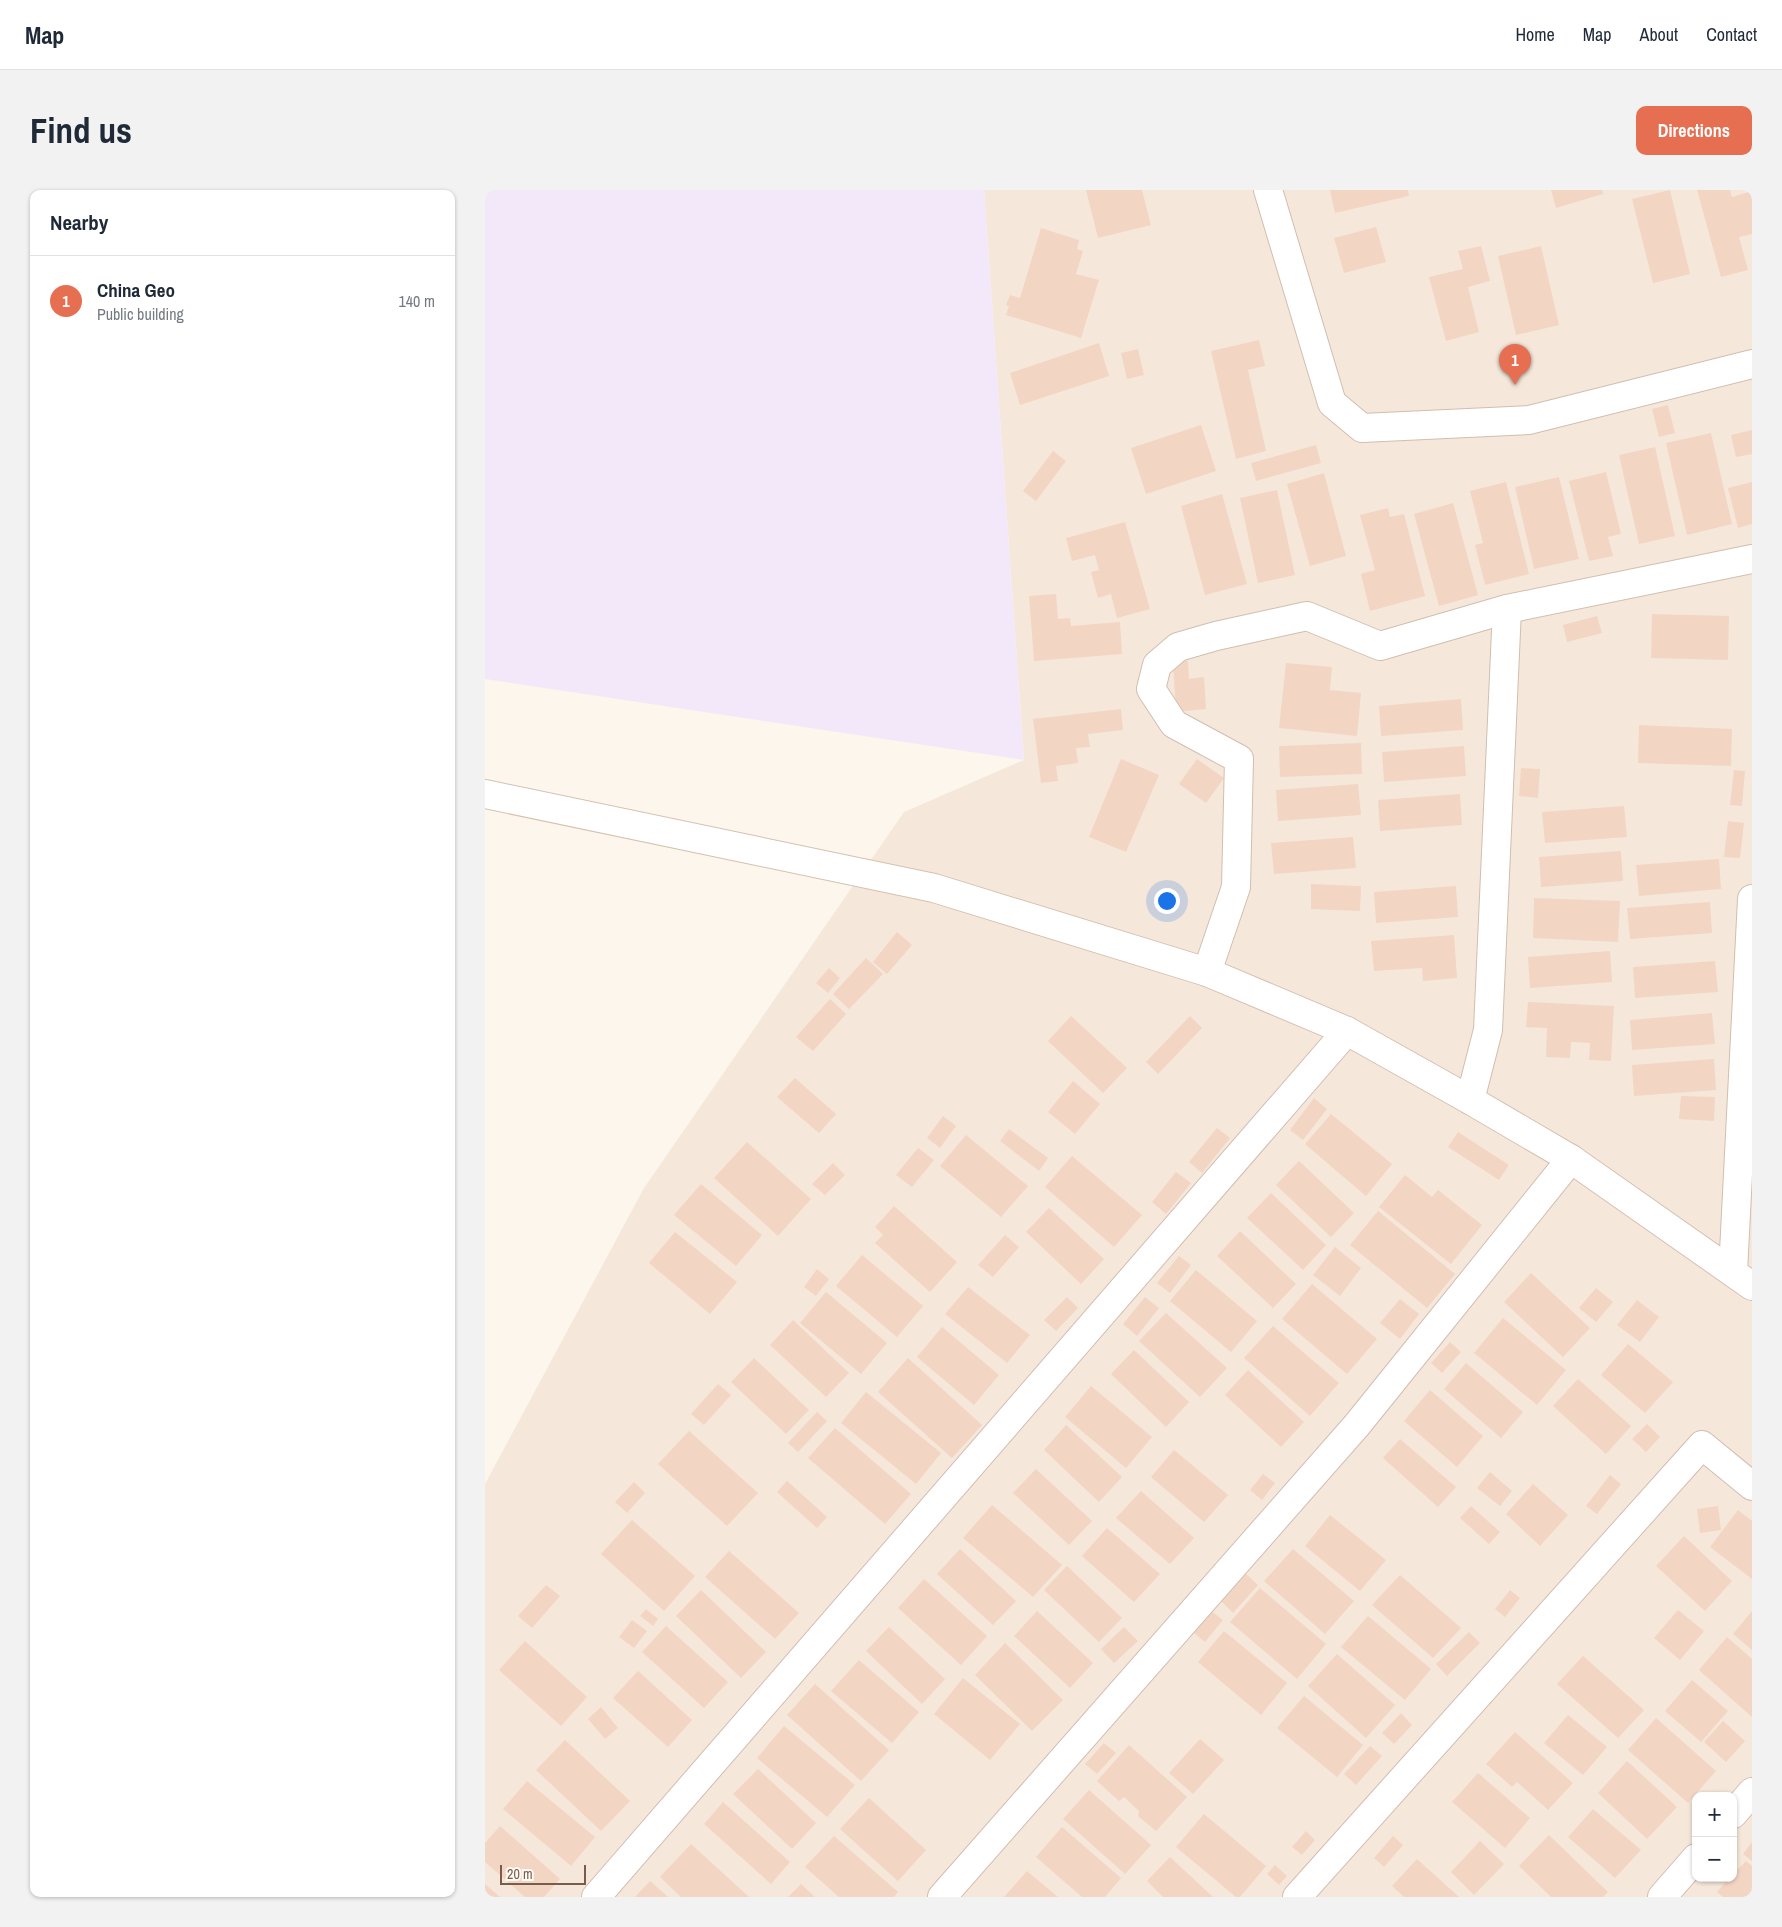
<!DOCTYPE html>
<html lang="en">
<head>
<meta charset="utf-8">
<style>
	:root { --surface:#fff; --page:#f2f2f3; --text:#1f2937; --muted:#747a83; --line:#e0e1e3; --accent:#e76f51 }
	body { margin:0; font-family:"Archivo Narrow",sans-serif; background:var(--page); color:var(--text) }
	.controls { position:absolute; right:15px; bottom:15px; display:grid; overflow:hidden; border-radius:10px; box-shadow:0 1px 4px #0004 }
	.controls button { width:45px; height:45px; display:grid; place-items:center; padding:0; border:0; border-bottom:1px solid var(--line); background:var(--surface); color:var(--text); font:25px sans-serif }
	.scale { position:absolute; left:15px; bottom:12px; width:86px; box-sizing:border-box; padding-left:5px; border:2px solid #7a5c4d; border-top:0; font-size:14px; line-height:18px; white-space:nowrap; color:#7a5c4d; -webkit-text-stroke:4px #fffaf3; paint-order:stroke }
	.you { position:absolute; left:681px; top:710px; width:18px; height:18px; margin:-12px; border:4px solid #fff; border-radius:50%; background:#1a73e8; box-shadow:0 0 0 8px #1a73e833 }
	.badge { display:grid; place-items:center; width:32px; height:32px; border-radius:50%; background:var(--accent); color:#fff; font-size:16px; font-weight:700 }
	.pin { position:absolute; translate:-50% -41px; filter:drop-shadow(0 1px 2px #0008) }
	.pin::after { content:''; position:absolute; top:26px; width:18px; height:15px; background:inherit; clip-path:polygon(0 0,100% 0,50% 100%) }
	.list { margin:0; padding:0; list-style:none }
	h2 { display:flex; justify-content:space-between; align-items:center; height:65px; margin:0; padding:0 20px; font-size:21px }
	h2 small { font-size:16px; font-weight:400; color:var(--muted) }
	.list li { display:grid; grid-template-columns:32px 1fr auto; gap:15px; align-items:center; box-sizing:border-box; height:90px; padding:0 20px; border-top:1px solid var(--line) }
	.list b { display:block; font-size:19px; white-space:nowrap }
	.list p { margin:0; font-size:16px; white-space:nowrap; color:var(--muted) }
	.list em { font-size:16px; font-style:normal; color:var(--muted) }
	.map { position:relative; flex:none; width:1267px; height:1707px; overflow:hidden; border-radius:10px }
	header { display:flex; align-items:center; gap:30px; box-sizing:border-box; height:70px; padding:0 25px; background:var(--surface); border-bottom:1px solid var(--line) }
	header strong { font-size:24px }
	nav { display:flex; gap:28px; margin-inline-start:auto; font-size:18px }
	.intro { display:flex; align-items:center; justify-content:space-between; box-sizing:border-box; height:120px; padding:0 30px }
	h1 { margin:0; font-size:35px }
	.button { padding:12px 22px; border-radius:10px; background:var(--accent); color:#fff; font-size:18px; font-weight:700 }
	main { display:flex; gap:30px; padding:0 30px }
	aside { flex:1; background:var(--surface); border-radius:10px; box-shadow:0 1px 4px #0004 }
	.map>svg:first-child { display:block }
</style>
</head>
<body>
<header>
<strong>Map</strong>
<nav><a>Home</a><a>Map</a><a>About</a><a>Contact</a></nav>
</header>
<div class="intro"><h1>Find us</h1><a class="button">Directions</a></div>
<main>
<aside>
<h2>Nearby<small></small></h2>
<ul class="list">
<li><span class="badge">1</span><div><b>China Geo</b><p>Public building</p></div><em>140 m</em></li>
</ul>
</aside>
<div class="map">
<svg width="1267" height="1707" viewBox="0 0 1267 1707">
	<rect width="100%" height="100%" fill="#fdf6ec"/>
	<path fill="#f5e8da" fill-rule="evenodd" d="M 499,0 L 1267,0 L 1267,1707 L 0,1707 L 0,1294 L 159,998 L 419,622 L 539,570 ZM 1211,1606 L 1248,1606 L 1248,1688 L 1211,1688 Z"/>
	<polygon fill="#f3e8fa" points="0,0 499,0 539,570 0,489"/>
	<g fill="#f3d5c3">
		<polygon points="601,0 657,0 666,35 613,48"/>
		<polygon points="845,0 923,0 924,6 850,23"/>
		<polygon points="1066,0 1117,0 1118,4 1071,18"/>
		<polygon points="1185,0 1205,84 1168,93 1147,9"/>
		<polygon points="1212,0 1245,0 1247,7 1267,1 1267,44 1254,47 1263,80 1236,87"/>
		<polygon points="891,37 901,72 859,83 849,48"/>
		<polygon points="556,38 594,50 592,59 598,61 591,84 614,90 596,148 521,125 524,116 521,115 525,105 535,108"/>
		<polygon points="996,56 1005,91 983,97 994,142 961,151 944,87 978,79 973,61"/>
		<polygon points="1056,56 1074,135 1031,145 1013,66"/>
		<polygon points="774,150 780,176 763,180 781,261 751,269 726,161"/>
		<polygon points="614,153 624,186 535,215 525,183"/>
		<polygon points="653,159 659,185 642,189 636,163"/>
		<polygon points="1183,215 1190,243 1174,247 1167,219"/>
		<polygon points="716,235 731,281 661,304 646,258"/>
		<polygon points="1267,240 1267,264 1251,267 1246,245"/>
		<polygon points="1226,243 1247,334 1202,345 1181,253"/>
		<polygon points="831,255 836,273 771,291 766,273"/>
		<polygon points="1170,257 1190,346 1154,354 1134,265"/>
		<polygon points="568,261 581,271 551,311 538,301"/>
		<polygon points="1121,282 1136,344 1123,347 1128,366 1104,371 1084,291"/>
		<polygon points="839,283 861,366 825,376 802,294"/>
		<polygon points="1074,287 1094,369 1049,379 1030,297"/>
		<polygon points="1021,292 1044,384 1000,395 990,355 998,353 985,301"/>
		<polygon points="1267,292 1267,334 1253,338 1243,298"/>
		<polygon points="792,300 810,385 773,393 755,308"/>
		<polygon points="737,304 762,394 720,405 696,316"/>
		<polygon points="968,313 993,405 954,416 929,324"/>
		<polygon points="903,318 905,327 919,324 940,406 885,421 876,384 890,380 875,325"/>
		<polygon points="640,332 665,419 632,428 626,404 613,408 606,382 614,380 610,365 587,371 581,348"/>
		<polygon points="571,404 573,429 585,428 586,436 635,432 637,464 549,471 544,406"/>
		<polygon points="1167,424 1244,426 1243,470 1166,468"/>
		<polygon points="1112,426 1117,443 1082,452 1078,435"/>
		<polygon points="703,471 704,489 719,487 721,519 691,522 688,472"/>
		<polygon points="801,473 847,477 845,500 876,503 872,546 794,538"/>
		<polygon points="976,509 978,540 896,546 894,516"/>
		<polygon points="636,519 638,540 603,544 605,557 591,558 593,573 571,576 573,591 556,593 548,529"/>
		<polygon points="1154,535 1247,539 1246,576 1153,573"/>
		<polygon points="876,553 877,584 795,587 794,556"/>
		<polygon points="979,556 981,586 899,592 897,562"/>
		<polygon points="636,569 674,585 641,662 604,647"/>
		<polygon points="712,569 739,588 721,613 694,594"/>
		<polygon points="1036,578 1055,579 1053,608 1034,606"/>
		<polygon points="1249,580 1260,581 1257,616 1245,615"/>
		<polygon points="873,594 876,625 793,631 791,600"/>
		<polygon points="975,604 977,635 895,641 893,610"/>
		<polygon points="1139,616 1142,647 1060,653 1057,622"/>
		<polygon points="1243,631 1259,633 1255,668 1239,667"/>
		<polygon points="868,647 871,678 789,684 786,653"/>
		<polygon points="1136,661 1138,691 1056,697 1054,667"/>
		<polygon points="1234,669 1236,699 1154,706 1151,675"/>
		<polygon points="826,694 876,696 875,721 826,719"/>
		<polygon points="971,696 973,727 891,733 889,702"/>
		<polygon points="1049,708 1135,711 1133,752 1048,748"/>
		<polygon points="1225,712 1227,743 1145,749 1142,718"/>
		<polygon points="412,742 427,755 402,784 388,772"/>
		<polygon points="969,745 972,788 938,791 937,778 889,781 886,751"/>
		<polygon points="1125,761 1127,792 1045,798 1043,767"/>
		<polygon points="381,768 398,784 364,819 348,804"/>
		<polygon points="1230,771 1233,802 1150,808 1148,777"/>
		<polygon points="344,778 355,788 343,803 331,793"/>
		<polygon points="345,809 361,824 328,861 311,847"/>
		<polygon points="1043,812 1129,816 1126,871 1104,870 1105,853 1086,852 1085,868 1061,867 1062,838 1041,837"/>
		<polygon points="1227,823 1230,854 1147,860 1145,830"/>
		<polygon points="586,826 642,878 618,903 563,851"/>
		<polygon points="705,826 717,838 673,884 661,872"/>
		<polygon points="1229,869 1231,900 1149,906 1147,875"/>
		<polygon points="310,888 351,924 334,943 292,907"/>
		<polygon points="588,891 615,914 590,944 563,922"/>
		<polygon points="1196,906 1230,907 1229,931 1194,929"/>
		<polygon points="829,908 842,919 818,950 805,940"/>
		<polygon points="846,924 907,974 881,1006 820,954"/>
		<polygon points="458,926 471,936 455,958 442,948"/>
		<polygon points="732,938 745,948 717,983 704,972"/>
		<polygon points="524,939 563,968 554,981 515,951"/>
		<polygon points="973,942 1024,975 1014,990 963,957"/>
		<polygon points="481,945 543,996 516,1027 455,976"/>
		<polygon points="262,952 326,1009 293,1046 229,988"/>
		<polygon points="433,958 449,970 427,997 411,985"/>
		<polygon points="587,966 657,1025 629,1057 560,997"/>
		<polygon points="814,971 869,1023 846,1047 791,995"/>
		<polygon points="348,973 360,985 340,1005 327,994"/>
		<polygon points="691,982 706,993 681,1024 667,1012"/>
		<polygon points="920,985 947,1007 953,1000 997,1035 966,1074 894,1017"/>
		<polygon points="216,994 277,1045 251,1076 189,1025"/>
		<polygon points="786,1003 841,1055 818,1080 762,1028"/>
		<polygon points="409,1016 472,1072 445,1102 390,1053 398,1045 390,1037"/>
		<polygon points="564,1018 619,1069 596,1094 541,1042"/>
		<polygon points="893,1021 970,1084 942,1118 865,1055"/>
		<polygon points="755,1041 811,1094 788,1118 732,1066"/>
		<polygon points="190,1042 252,1092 225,1124 164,1073"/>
		<polygon points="520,1045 534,1057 508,1087 493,1075"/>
		<polygon points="850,1057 876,1078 855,1106 828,1085"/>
		<polygon points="377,1065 438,1116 412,1147 351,1096"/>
		<polygon points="694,1066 706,1075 685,1103 672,1093"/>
		<polygon points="332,1079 344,1089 331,1106 319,1097"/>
		<polygon points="711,1080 772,1131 746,1162 685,1111"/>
		<polygon points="1046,1083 1105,1138 1078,1167 1019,1112"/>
		<polygon points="827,1094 892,1149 862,1184 797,1129"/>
		<polygon points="483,1097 545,1145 522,1173 460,1124"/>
		<polygon points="1111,1098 1128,1112 1111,1132 1094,1118"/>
		<polygon points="341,1102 402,1153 376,1184 315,1133"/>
		<polygon points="582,1107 593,1118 571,1141 559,1130"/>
		<polygon points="660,1107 674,1118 652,1146 638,1134"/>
		<polygon points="915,1109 934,1124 915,1149 895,1133"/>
		<polygon points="1152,1110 1174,1127 1155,1152 1132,1135"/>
		<polygon points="681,1123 742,1178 715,1207 654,1151"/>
		<polygon points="1018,1128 1081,1180 1052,1215 989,1163"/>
		<polygon points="308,1130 364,1183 341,1207 285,1155"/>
		<polygon points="788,1136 854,1193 825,1226 759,1168"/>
		<polygon points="457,1137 514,1185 489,1215 432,1167"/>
		<polygon points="965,1152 976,1162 957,1183 946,1173"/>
		<polygon points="1143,1154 1188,1192 1160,1223 1116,1185"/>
		<polygon points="649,1160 704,1212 681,1237 626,1184"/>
		<polygon points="269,1168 324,1220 301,1244 246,1192"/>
		<polygon points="423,1168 497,1235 467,1268 393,1202"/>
		<polygon points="981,1173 1038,1222 1016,1248 959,1199"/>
		<polygon points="763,1180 819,1232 796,1257 740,1205"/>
		<polygon points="1093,1189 1146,1236 1121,1264 1068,1216"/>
		<polygon points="233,1194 246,1205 219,1235 206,1224"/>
		<polygon points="606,1196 667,1247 641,1278 580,1227"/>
		<polygon points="945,1200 998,1246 972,1277 919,1231"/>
		<polygon points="381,1202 456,1263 431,1294 356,1233"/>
		<polygon points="332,1222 342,1231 313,1262 303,1253"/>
		<polygon points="1162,1234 1175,1247 1161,1262 1147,1249"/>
		<polygon points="581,1235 637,1287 614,1312 559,1260"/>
		<polygon points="350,1238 426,1304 400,1334 323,1268"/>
		<polygon points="204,1241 273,1303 242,1336 173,1274"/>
		<polygon points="915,1249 971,1297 953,1317 898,1268"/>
		<polygon points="689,1260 743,1305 719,1332 666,1287"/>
		<polygon points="551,1279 607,1331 584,1355 528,1303"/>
		<polygon points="1005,1282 1027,1301 1015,1316 992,1298"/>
		<polygon points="778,1284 790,1293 777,1310 765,1300"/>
		<polygon points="1125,1285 1136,1294 1112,1324 1101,1316"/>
		<polygon points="302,1291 342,1327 332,1338 292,1302"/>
		<polygon points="149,1292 160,1303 142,1323 130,1312"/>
		<polygon points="1048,1294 1083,1325 1055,1356 1021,1324"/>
		<polygon points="656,1301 709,1348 685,1374 631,1328"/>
		<polygon points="507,1315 577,1375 548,1407 478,1348"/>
		<polygon points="986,1316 1015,1342 1004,1354 975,1328"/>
		<polygon points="1233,1316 1236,1340 1215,1343 1212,1319"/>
		<polygon points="1253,1320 1267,1331 1267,1389 1225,1357"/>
		<polygon points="845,1325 901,1370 875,1401 820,1356"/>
		<polygon points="147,1330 210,1386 179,1421 116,1364"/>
		<polygon points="622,1338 675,1384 649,1412 597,1366"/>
		<polygon points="1199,1346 1247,1391 1220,1421 1171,1376"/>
		<polygon points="475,1359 531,1411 508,1435 452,1384"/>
		<polygon points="808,1359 869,1411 840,1444 779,1391"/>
		<polygon points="244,1361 314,1423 290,1449 220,1387"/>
		<polygon points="582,1376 637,1428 614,1452 559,1400"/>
		<polygon points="761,1384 773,1395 748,1423 736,1411"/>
		<polygon points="915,1385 976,1438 948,1468 887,1415"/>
		<polygon points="439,1389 502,1446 476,1475 413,1418"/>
		<polygon points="61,1395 75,1406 47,1438 33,1426"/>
		<polygon points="775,1398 841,1454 812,1489 745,1432"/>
		<polygon points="216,1400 281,1462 256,1488 191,1426"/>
		<polygon points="1025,1400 1035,1408 1020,1427 1010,1419"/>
		<polygon points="161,1419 173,1429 168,1436 155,1426"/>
		<polygon points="1193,1420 1219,1441 1195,1470 1169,1448"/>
		<polygon points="552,1421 608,1473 585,1498 529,1446"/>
		<polygon points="726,1421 738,1430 720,1452 709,1443"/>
		<polygon points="1267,1421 1267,1460 1248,1444"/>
		<polygon points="883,1426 946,1479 920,1510 856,1457"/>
		<polygon points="147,1430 162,1441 149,1458 134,1447"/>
		<polygon points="181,1436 243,1492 219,1518 157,1462"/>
		<polygon points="404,1437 460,1489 437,1514 381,1461"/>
		<polygon points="639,1437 653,1451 629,1473 616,1459"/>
		<polygon points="739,1441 802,1493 776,1525 713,1472"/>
		<polygon points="984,1442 995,1453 962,1486 951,1474"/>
		<polygon points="1242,1447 1267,1469 1267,1527 1214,1480"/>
		<polygon points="40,1451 102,1507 76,1536 14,1480"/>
		<polygon points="520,1453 578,1510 547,1541 490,1485"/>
		<polygon points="852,1464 910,1515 881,1548 823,1496"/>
		<polygon points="1098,1466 1159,1520 1133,1548 1072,1494"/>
		<polygon points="374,1470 434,1522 407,1553 346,1501"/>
		<polygon points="153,1481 207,1530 183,1557 128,1508"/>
		<polygon points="478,1488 535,1534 505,1570 449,1524"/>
		<polygon points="1207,1490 1243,1521 1216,1552 1180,1521"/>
		<polygon points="330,1494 404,1560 376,1591 302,1525"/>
		<polygon points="819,1506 878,1555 852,1587 792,1538"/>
		<polygon points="116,1517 133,1538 120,1549 103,1529"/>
		<polygon points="916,1523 927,1535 909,1554 897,1543"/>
		<polygon points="1083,1525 1122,1557 1098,1585 1059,1553"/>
		<polygon points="1171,1528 1231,1581 1203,1613 1143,1560"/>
		<polygon points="1238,1531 1260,1551 1241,1572 1219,1552"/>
		<polygon points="299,1536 370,1595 342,1627 272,1568"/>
		<polygon points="1030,1542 1088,1593 1063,1620 1032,1592 1027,1597 1001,1574"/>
		<polygon points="715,1549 739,1570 708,1604 684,1583"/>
		<polygon points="80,1550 145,1611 116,1641 51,1580"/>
		<polygon points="619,1553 631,1563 612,1584 600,1574"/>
		<polygon points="644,1555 702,1607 671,1641 653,1626 654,1621 639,1607 634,1611 612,1591"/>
		<polygon points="885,1556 897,1566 871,1595 859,1584"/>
		<polygon points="1142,1571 1192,1617 1162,1649 1113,1603"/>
		<polygon points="273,1579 331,1633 307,1659 248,1604"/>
		<polygon points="993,1583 1045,1628 1020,1658 967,1612"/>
		<polygon points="42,1591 110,1647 86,1676 18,1619"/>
		<polygon points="604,1600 666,1655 640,1684 578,1629"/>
		<polygon points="384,1608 441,1660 413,1691 355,1639"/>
		<polygon points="238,1612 305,1672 286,1694 219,1634"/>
		<polygon points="1108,1619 1156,1660 1130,1688 1083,1647"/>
		<polygon points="719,1624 781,1676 755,1707 751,1707 691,1657"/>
		<polygon points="15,1636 75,1689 59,1707 40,1707 0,1672 0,1653"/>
		<polygon points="577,1637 636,1688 620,1707 597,1707 551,1667"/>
		<polygon points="821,1641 830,1650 817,1665 807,1657"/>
		<polygon points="1064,1645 1123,1702 1118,1707 1066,1707 1034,1676"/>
		<polygon points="349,1646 413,1702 409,1707 354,1707 320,1677"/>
		<polygon points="908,1646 918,1655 899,1677 889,1668"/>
		<polygon points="995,1651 1019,1674 989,1705 966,1682"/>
		<polygon points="1267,1652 1267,1671 1258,1664"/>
		<polygon points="206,1654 264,1707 196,1707 175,1687"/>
		<polygon points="685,1667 728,1707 678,1707 662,1691"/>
		<polygon points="932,1669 974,1707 919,1707 907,1696"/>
		<polygon points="1261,1671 1267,1676 1267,1707 1238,1707 1232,1702 1244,1688 1248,1688 1248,1684"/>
		<polygon points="790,1675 802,1686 794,1695 782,1684"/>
		<polygon points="542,1681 573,1707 519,1707"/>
		<polygon points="165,1691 183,1707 150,1707"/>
		<polygon points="0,1694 15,1707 0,1707"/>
		<polygon points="316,1694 330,1707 303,1707"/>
	</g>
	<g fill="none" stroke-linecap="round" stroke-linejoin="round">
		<defs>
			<g id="street">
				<polyline points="783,0 847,213 877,238 1044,230 1267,174"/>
				<polyline points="722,782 751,697 754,569 689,534 666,499 672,475 693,457 731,446 822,426 895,456 1022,419 1267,369"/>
				<polyline points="985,910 1003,840 1022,419"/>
				<polyline points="1248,1082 1267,709"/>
				<polyline points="1248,1624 1267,1602"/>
				<polyline points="111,1707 862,841"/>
				<polyline points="457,1707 872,1235 1086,969"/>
				<polyline points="812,1707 1217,1255 1267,1296"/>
				<polyline points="1177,1707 1211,1668"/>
			</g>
			<polyline id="secondary" points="0,604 449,698 722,782 862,841 985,910 1086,969 1267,1096"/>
		</defs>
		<use href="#street" stroke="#d1beb0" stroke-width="30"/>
		<use href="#secondary" stroke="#d6c0b0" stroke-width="30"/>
		<use href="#street" stroke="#fff" stroke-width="28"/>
		<use href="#secondary" stroke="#fff" stroke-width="28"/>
	</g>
</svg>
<div class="controls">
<button>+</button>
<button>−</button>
</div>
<div class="scale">20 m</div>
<div class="you"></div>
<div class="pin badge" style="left:1030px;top:195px">1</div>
</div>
</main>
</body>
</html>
